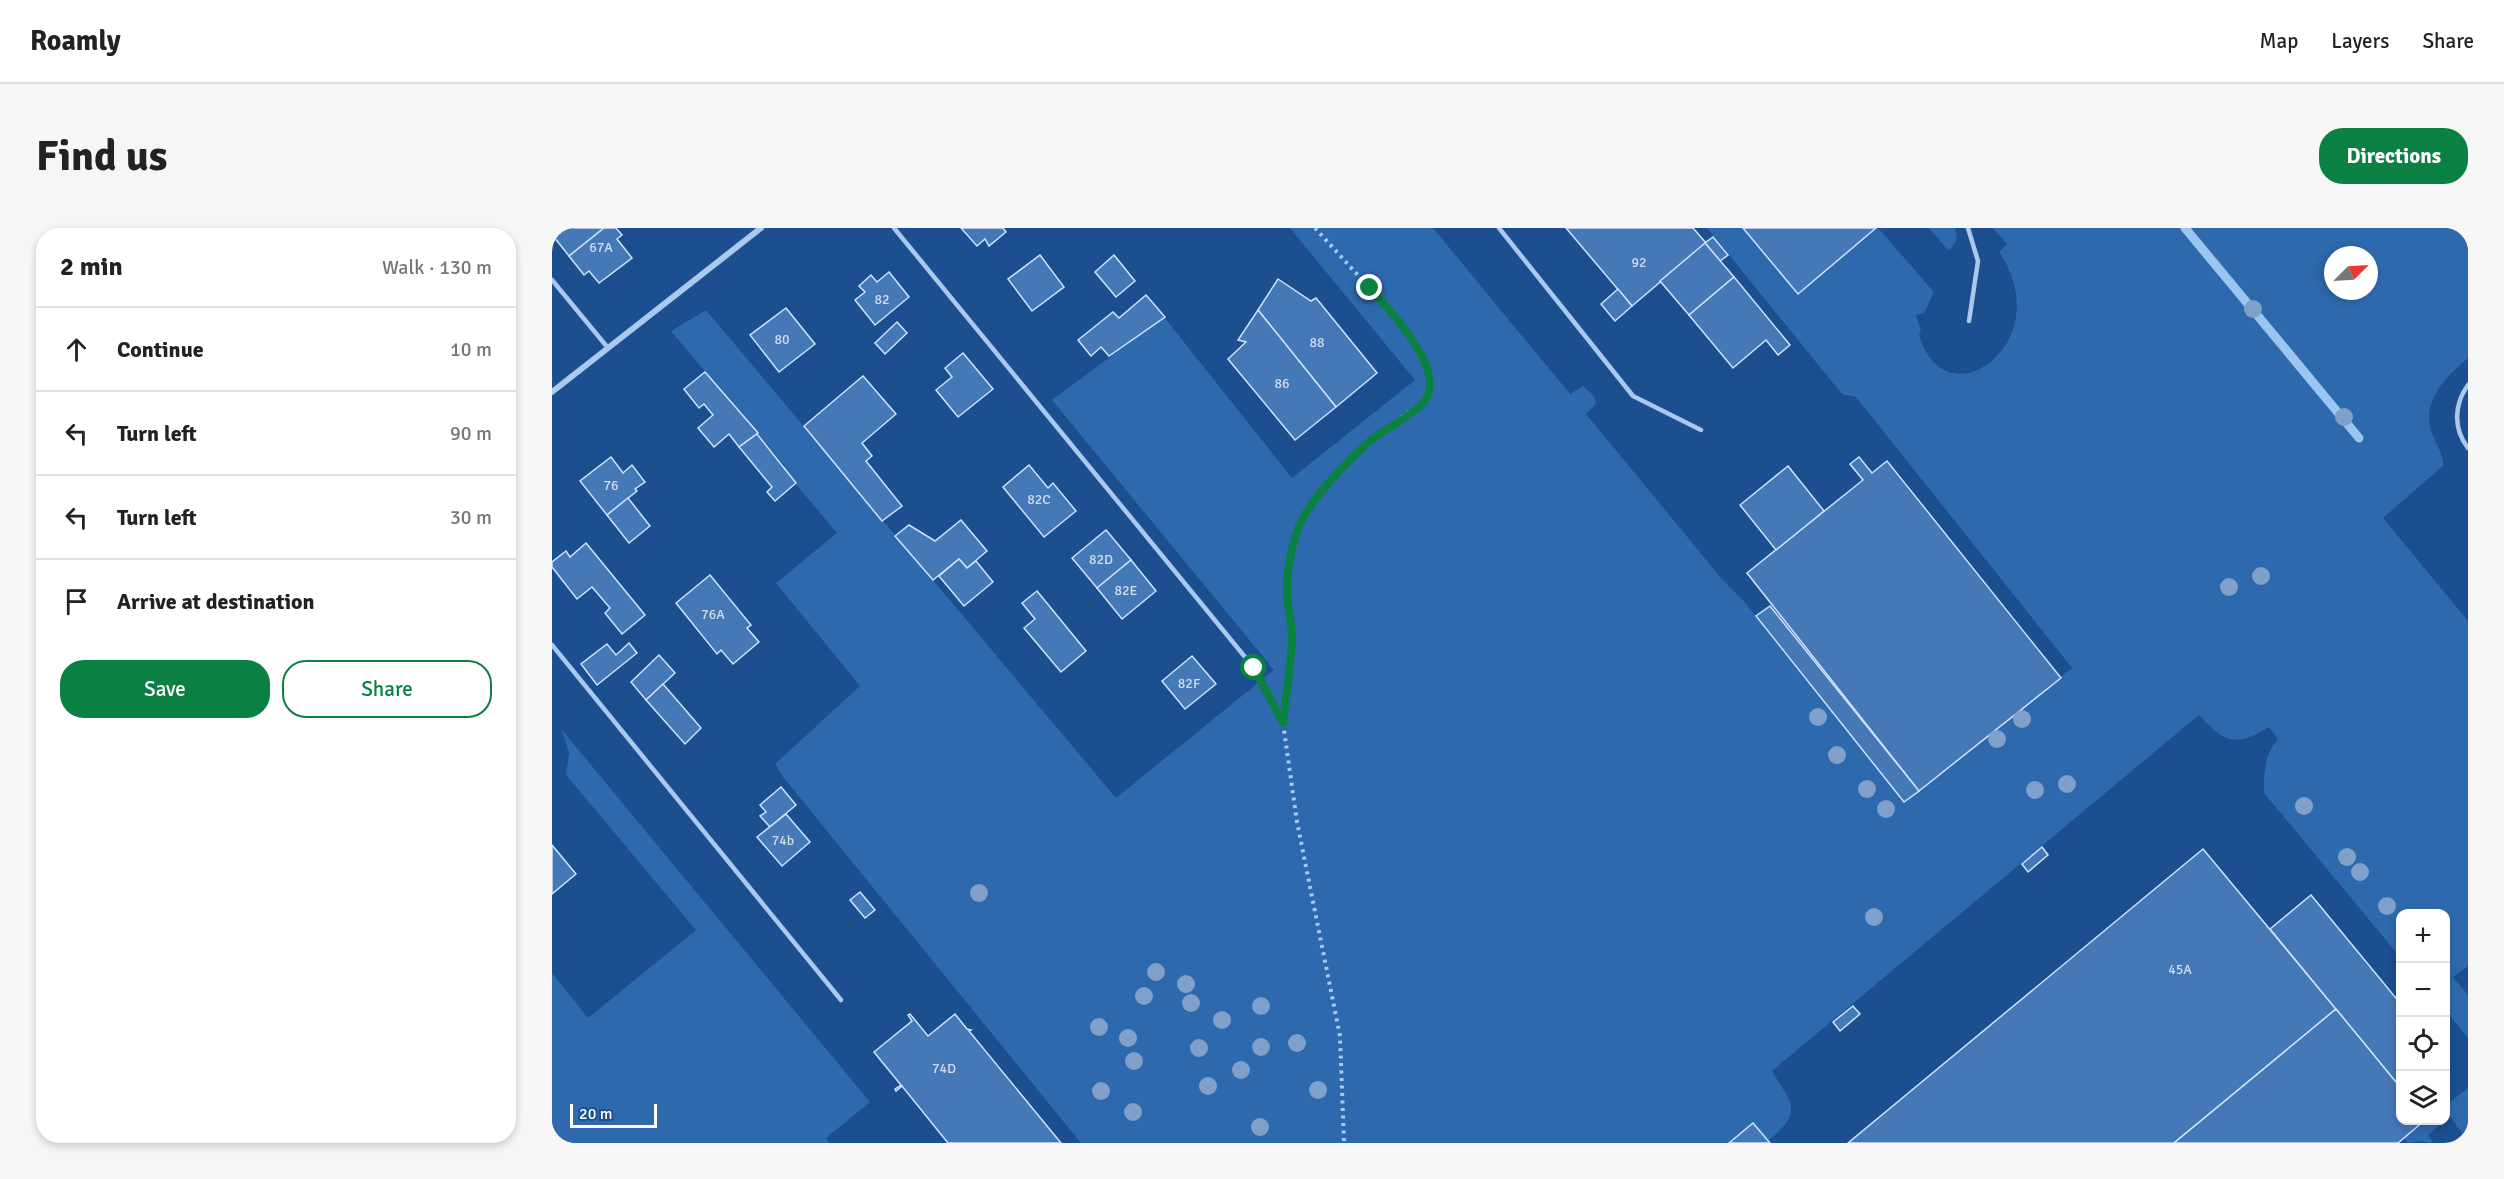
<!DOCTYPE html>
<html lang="en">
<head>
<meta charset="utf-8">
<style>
	:root { --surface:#fff; --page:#f6f6f6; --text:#222; --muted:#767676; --line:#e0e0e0; --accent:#0b8043 }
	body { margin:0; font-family:Signika,sans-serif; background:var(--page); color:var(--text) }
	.controls { position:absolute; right:18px; bottom:18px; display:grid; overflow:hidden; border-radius:12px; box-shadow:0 3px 9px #0003 }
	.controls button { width:54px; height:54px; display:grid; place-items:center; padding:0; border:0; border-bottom:2px solid var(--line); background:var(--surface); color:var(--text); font:30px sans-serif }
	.compass { position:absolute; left:1772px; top:18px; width:54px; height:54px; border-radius:50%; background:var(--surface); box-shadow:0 3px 9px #0003; rotate:66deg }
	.scale { position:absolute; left:18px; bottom:15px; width:87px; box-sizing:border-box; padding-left:6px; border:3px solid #fff; border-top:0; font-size:16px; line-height:21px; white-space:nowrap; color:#fff; -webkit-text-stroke:4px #1b4f8f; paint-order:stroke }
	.stop { position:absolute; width:18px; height:18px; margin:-14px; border:4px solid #0b8043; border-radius:50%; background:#fff }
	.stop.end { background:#0b8043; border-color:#fff; box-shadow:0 2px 6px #0008 }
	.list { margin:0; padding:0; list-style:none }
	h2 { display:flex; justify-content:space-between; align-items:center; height:78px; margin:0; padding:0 24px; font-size:26px }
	h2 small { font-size:20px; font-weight:400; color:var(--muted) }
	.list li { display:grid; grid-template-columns:39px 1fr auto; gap:18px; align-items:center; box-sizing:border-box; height:84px; padding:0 24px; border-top:2px solid var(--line) }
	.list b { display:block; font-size:22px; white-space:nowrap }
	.list em { font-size:20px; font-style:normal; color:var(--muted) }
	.actions { display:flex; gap:12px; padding:18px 24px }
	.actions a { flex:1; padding:14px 0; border:2px solid var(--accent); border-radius:24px; text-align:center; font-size:21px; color:var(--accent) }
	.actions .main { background:var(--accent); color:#fff }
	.icon { flex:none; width:33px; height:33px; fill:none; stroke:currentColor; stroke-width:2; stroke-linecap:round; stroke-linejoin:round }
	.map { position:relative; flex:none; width:1916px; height:915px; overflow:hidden; border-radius:24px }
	header { display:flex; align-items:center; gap:36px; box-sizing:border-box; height:84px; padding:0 30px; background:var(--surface); border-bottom:2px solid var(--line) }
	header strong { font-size:28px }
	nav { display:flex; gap:33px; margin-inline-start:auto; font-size:21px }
	.intro { display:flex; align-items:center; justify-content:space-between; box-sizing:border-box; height:144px; padding:0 36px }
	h1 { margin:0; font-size:42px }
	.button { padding:15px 27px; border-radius:24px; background:var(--accent); color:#fff; font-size:21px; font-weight:700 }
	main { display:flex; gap:36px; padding:0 36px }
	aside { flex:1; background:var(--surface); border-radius:24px; box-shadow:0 3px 9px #0003 }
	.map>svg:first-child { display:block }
</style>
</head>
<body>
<header>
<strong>Roamly</strong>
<nav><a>Map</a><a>Layers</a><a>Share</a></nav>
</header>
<div class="intro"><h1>Find us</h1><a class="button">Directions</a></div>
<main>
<aside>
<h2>2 min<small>Walk · 130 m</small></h2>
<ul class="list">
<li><svg class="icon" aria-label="ahead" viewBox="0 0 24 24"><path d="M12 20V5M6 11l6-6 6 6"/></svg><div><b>Continue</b></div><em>10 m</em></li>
<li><svg class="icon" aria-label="left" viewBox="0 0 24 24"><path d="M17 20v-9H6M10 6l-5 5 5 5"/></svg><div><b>Turn left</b></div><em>90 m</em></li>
<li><svg class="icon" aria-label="left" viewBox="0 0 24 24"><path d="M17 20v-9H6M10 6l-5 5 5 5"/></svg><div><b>Turn left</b></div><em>30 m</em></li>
<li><svg class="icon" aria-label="arrive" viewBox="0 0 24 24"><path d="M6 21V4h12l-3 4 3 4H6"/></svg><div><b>Arrive at destination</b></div></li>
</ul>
<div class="actions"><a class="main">Save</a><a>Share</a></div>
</aside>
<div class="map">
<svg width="1916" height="915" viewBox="0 0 1916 915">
	<rect width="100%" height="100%" fill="#1b4f8f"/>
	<g fill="#2e69ad" fill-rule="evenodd">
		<path d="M 738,0 L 881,0 L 1018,166 L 1031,158 L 1042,168 L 1044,176 L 1034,186 L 1170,351 L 1190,371 L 1353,574 L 1520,440 L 1304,169 L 1290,166 L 1155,0 L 1191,0 L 1246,65 L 1326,0 L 1382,64 L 1372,85 L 1364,87 L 1369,103 L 1367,106 C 1391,197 1509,115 1447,24 L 1455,16 L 1441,0 L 1916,0 L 1916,130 C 1893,149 1867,176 1881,208 C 1885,219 1892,227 1891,238 L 1831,290 L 1916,393 L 1916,738 L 1901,749 L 1916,767 L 1916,810 L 1894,783 L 1894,686 L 1848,686 L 1848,729 L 1712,565 C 1711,545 1713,526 1726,511 L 1717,499 C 1684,519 1673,516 1647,487 L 1220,843 C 1240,877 1252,883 1216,913 L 1201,895 L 1177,915 L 529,915 L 231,549 L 223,536 L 308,458 L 224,355 L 285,305 L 230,240 L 233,238 L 119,103 L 154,82 L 564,570 L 722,442 L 500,172 L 612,89 L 740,250 L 863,152 ZM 1781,27 L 1817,27 L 1817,63 L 1781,63 Z"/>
		<polygon points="1377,0 1403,0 1405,10 1400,20 1396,22"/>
		<polygon points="10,502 318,874 274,910 277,915 0,915 0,745 36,790 144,702 14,547 17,525"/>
		<polygon points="1916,860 1916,902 1912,907 1898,889 1894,892 1894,877"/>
		<polygon points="1893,892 1876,907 1880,913 1878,915 1869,913 1856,915 1852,910 1873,893"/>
	</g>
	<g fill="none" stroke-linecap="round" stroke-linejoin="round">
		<polyline stroke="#9cc4f0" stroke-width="9" points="1633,0 1807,210"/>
	</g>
	<g fill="#4478b7" stroke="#cfe3fa" stroke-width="1.5">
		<polygon points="3,0 52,0 17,28 2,9 7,5"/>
		<polygon points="52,0 64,0 70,7 65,11 80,30 47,55 37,43 32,47 17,28"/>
		<polygon points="409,0 451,0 454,4 437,18 433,11 425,18"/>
		<polygon points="1014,0 1141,0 1154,15 1080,78"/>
		<polygon points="1191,0 1324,0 1246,66"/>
		<polygon points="1161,9 1176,27 1168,33 1153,15"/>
		<polygon points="1153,15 1182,49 1137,87 1108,53"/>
		<polygon points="488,27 512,59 480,83 456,51"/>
		<polygon points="562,27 583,53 564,69 543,44"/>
		<polygon points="337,44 357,69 323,97 303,72 313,64 307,58 319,47 325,54"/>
		<polygon points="1182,49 1238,117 1226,127 1214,112 1181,140 1137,87"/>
		<polygon points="726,51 759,73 764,70 825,145 784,179 706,82"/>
		<polygon points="1066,61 1080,78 1063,93 1049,76"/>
		<polygon points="594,67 613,89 557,128 549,119 539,128 526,112 561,84 567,90"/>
		<polygon points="234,80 263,116 227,144 198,107"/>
		<polygon points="706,82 784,179 743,212 676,131 694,114 686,112"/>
		<polygon points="345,94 355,105 333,126 323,115"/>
		<polygon points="411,125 441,161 406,189 384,162 400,149 393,140"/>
		<polygon points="153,144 206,205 187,219 177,206 162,219 146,200 161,187 152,176 147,180 132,161"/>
		<polygon points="311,148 344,186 310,215 320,228 314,233 350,278 330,293 252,198"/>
		<polygon points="205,206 244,255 223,273 215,264 220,259 187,219"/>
		<polygon points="59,229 71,245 80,237 93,254 83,261 85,263 55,287 28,253"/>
		<polygon points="1307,229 1320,245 1335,233 1509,450 1367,563 1195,345 1311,252 1298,236"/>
		<polygon points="477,237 496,260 501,255 524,283 492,309 451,259"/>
		<polygon points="1236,238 1272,283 1224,322 1188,277"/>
		<polygon points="76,270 98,298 77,315 55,287"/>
		<polygon points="409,292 435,323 415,340 407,331 381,352 343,308 357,297 383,313"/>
		<polygon points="554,302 579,332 545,360 520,330"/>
		<polygon points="34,315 93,387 70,406 53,385 58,380 40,359 25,371 0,339 0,334 14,323 18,329"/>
		<polygon points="407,331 415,340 424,333 441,354 412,378 387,348"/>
		<polygon points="579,332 604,363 570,391 545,360"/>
		<polygon points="158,347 199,397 195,400 207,414 181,436 169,422 165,426 124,375"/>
		<polygon points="485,363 534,423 509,444 472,400 483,391 470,375"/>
		<polygon points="1218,378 1367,563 1352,574 1204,388"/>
		<polygon points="77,415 85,425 45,457 29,436 55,416 64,427"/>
		<polygon points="107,427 123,445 94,472 79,454"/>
		<polygon points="640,428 664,456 633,481 610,453"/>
		<polygon points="111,456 149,500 133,516 94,472"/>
		<polygon points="229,559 244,577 218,599 208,588 214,584 208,577"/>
		<polygon points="234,586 258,614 230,638 205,609"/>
		<polygon points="0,617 24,646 0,666"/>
		<polygon points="1490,619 1496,627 1476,644 1470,636"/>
		<polygon points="1651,621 1784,781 1622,915 1296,915"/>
		<polygon points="308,664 323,682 313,690 298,672"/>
		<polygon points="1759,667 1848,775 1848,859 1718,701"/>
		<polygon points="1301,778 1308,786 1288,803 1281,794"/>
		<polygon points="1784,781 1848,859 1848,892 1873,892 1852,910 1846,915 1622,915"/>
		<polygon points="358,786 376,808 403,786 415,801 419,802 417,803 509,915 396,915 350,858 344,863 343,861 349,857 322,824 360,793 356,787"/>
		<polygon points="1201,895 1218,915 1177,915"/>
	</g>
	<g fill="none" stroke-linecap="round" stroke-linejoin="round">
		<g stroke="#a9c9ee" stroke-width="4" stroke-dasharray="3 4.5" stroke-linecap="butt">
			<polyline points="763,0 853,99 877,147 877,164 871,174 817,213 770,263 750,292 740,324 735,362 740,407 731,495 745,594 788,808 792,915"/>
			<polyline points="709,453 731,494"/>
		</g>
		<g stroke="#a9c9ee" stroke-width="4.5">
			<polyline points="342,0 702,440"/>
			<polyline points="947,0 1081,168 1149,202"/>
			<polyline points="1416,0 1426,33 1417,93"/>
			<polyline points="0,52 56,120"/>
			<path d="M 1916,157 C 1902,176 1901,201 1916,220"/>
			<polyline points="0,417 289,772"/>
		</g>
		<polyline stroke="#a9c9ee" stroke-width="6" points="0,164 209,0"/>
	</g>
	<g fill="#7ea0ca">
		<circle cx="1701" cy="81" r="9"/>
		<circle cx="1792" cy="189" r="9"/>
		<circle cx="1709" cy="348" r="9"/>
		<circle cx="1677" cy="359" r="9"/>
		<circle cx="1266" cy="489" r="9"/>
		<circle cx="1470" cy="491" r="9"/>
		<circle cx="1445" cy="511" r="9"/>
		<circle cx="1285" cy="527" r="9"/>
		<circle cx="1515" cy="556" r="9"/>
		<circle cx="1315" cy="561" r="9"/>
		<circle cx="1483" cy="562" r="9"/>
		<circle cx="1752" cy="578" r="9"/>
		<circle cx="1334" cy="581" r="9"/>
		<circle cx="1795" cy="629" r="9"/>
		<circle cx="1808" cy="644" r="9"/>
		<circle cx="427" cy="665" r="9"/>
		<circle cx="1835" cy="678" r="9"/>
		<circle cx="1322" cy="689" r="9"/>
		<circle cx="604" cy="744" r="9"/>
		<circle cx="634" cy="756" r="9"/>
		<circle cx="592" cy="768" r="9"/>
		<circle cx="639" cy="775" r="9"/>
		<circle cx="709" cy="778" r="9"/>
		<circle cx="670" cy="792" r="9"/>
		<circle cx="547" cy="799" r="9"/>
		<circle cx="576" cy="810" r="9"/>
		<circle cx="745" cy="815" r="9"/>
		<circle cx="709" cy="819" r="9"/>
		<circle cx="647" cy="820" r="9"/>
		<circle cx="582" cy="833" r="9"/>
		<circle cx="689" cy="842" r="9"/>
		<circle cx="656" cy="858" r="9"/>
		<circle cx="766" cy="862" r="9"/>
		<circle cx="549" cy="863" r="9"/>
		<circle cx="581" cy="884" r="9"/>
		<circle cx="708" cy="899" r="9"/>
	</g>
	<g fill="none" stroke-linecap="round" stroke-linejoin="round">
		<path stroke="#0b8043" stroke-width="8" d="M 702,440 L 731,495 C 734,466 739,437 740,409 C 740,394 735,378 735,363 C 735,341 740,312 750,292 C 762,268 797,231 818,213 C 833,200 871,184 877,164 C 886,134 837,81 818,60"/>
	</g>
	<g text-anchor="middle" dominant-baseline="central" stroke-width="5" stroke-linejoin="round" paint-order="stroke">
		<g font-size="14" fill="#d0dded">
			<text x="49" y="19">67A</text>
			<text x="1087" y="34">92</text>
			<text x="330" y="71">82</text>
			<text x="230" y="111">80</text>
			<text x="765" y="114">88</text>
			<text x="730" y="155">86</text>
			<text x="59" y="257">76</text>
			<text x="487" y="271">82C</text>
			<text x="549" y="331">82D</text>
			<text x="574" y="362">82E</text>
			<text x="161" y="386">76A</text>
			<text x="637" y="455">82F</text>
			<text x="231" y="612">74b</text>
			<text x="1628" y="741">45A</text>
			<text x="392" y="840">74D</text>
		</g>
	</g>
</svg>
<div class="controls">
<button>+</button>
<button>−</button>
<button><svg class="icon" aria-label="locate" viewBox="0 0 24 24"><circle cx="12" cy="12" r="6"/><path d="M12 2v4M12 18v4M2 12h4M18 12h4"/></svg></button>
<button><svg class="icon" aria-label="layers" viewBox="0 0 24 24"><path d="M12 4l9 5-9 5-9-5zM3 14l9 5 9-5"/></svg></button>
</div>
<svg class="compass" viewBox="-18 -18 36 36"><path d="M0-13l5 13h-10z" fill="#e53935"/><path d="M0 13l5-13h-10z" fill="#767676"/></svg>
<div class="scale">20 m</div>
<div class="stop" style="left:702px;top:440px"></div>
<div class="stop end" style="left:818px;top:60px"></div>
</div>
</main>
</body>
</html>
